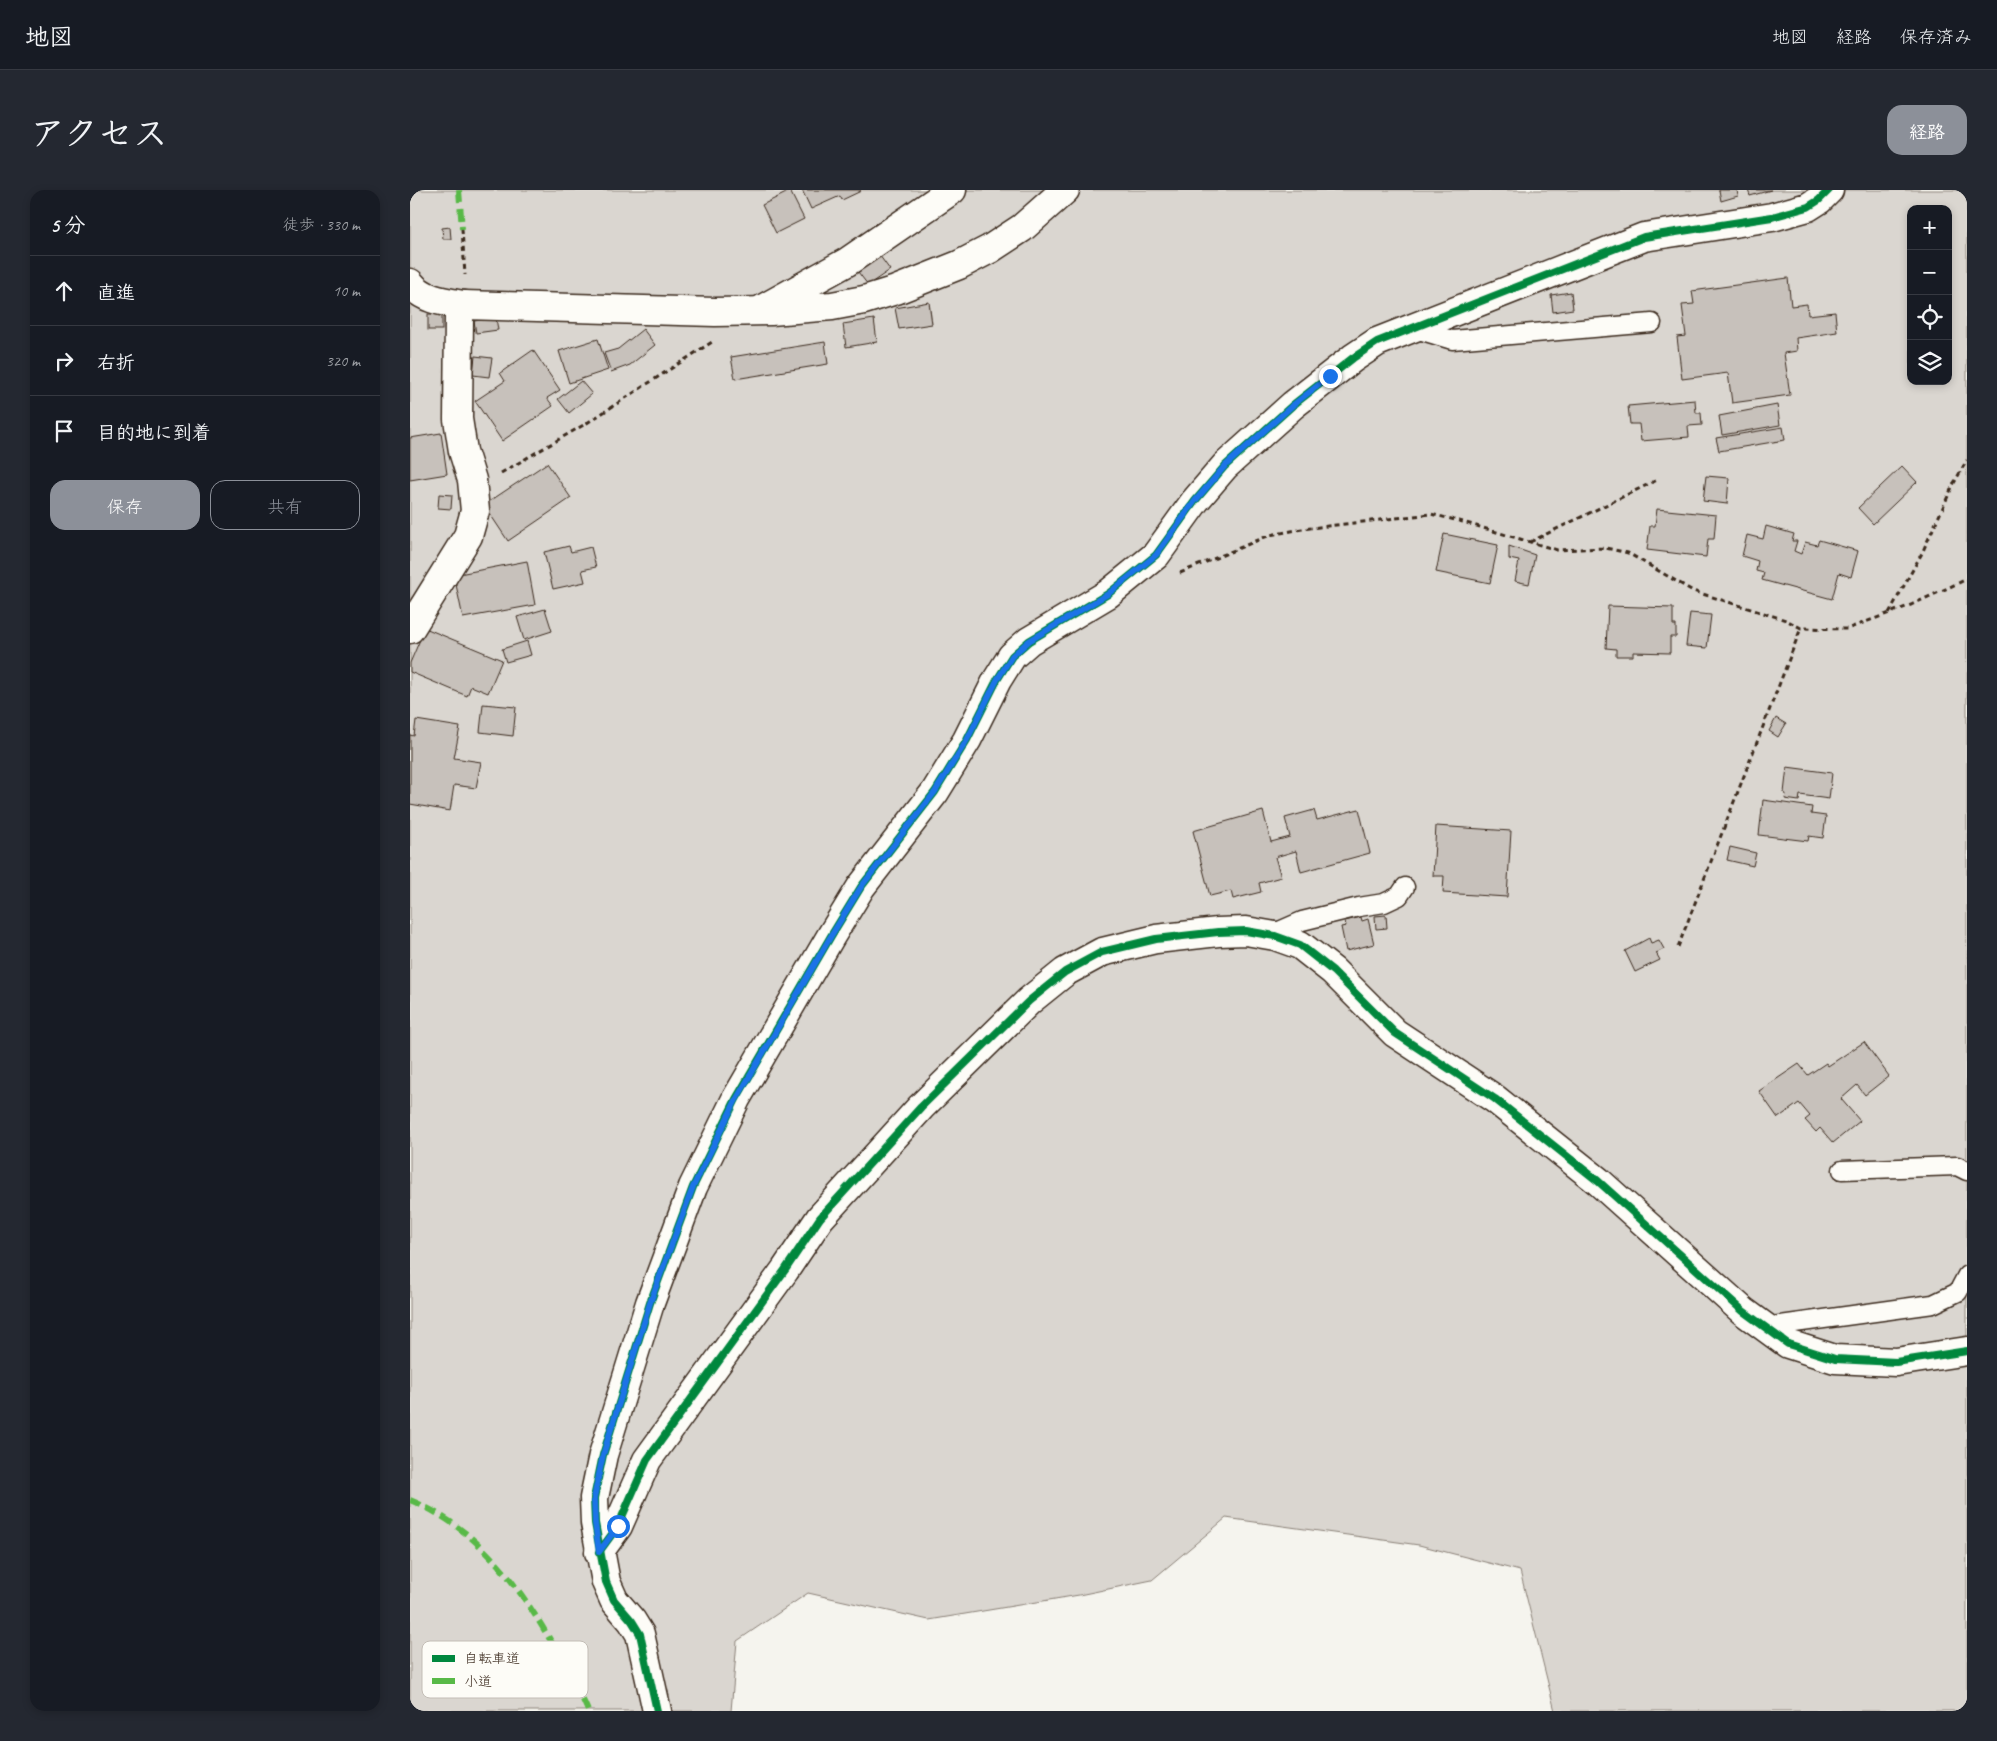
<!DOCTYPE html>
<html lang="ja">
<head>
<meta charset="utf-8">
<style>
	:root { --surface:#171b24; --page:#242831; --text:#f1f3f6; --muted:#9ea1a6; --line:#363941; --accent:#8c9099 }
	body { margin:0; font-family:Caveat,"Klee One",sans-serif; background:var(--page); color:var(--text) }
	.controls { position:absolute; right:15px; top:15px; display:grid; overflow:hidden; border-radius:10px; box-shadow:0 2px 8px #0003 }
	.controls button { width:45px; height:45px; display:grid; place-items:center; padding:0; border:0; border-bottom:1px solid var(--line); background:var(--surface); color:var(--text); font:25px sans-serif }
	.stop { position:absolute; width:15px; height:15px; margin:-11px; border:4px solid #1a73e8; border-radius:50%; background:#fff }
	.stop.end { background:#1a73e8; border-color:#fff; box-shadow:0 1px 5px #0008 }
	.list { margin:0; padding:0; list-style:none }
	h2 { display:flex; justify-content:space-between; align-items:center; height:65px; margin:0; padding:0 20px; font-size:21px }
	h2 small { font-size:16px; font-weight:400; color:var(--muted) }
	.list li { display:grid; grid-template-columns:32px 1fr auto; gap:15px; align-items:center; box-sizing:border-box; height:70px; padding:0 20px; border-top:1px solid var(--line) }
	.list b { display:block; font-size:19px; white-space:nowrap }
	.list em { font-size:16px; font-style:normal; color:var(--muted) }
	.actions { display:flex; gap:10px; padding:15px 20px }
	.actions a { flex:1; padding:11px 0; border:1px solid var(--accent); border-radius:15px; text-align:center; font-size:18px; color:var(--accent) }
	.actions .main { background:var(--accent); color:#fff }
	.icon { flex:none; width:28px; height:28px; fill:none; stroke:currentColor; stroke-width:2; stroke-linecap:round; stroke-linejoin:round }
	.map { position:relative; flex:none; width:1557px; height:1521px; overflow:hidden; border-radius:15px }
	header { display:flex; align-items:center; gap:30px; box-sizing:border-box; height:70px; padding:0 25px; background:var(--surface); border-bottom:1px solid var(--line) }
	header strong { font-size:24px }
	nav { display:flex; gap:28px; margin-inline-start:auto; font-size:18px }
	.intro { display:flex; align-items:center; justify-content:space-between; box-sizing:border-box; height:120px; padding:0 30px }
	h1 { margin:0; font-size:35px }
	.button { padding:12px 22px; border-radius:15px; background:var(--accent); color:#fff; font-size:18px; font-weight:700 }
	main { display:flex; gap:30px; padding:0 30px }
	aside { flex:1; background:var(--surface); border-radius:15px; box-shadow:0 2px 8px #0003 }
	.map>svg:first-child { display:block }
</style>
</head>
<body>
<header>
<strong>地図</strong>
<nav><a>地図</a><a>経路</a><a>保存済み</a></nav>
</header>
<div class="intro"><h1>アクセス</h1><a class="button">経路</a></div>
<main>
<aside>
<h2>5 分<small>徒歩 · 330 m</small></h2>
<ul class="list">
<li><svg class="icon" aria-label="ahead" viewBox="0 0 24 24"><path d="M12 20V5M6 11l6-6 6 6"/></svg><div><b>直進</b></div><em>10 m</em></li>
<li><svg class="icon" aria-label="right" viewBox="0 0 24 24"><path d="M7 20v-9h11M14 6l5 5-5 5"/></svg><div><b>右折</b></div><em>320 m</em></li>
<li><svg class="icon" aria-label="arrive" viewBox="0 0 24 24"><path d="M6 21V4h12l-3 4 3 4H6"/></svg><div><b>目的地に到着</b></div></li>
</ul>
<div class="actions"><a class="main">保存</a><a>共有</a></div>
</aside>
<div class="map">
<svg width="1557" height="1521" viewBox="0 0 1557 1521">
	<rect width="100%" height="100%" fill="#f5f4ee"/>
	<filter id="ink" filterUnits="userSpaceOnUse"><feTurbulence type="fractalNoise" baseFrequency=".02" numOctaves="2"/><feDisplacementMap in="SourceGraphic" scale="10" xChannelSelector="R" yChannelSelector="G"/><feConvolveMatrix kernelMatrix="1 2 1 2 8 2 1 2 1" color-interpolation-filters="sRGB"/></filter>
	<g filter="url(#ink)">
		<path fill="#dad6d0" stroke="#8a8077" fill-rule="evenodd" d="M 0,0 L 1557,0 L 1557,1521 L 1145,1521 L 1110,1381 L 1009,1355 L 816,1328 L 742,1390 L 669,1405 L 519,1430 L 398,1403 L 327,1451 L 321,1521 L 0,1521 ZM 1501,19 L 1538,19 L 1538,191 L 1501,191 Z"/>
		<g fill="#c7c1bb" stroke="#3b2a1e">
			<polygon points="392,0 450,0 451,1 432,10 430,6 401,19"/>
			<polygon points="1309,0 1327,0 1328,6 1311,11"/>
			<polygon points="1338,0 1361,0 1340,6"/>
			<polygon points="380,1 394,29 366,43 352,15"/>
			<polygon points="40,37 41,49 33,49 32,38"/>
			<polygon points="467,62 480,80 458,95 445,78"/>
			<polygon points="1378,88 1381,116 1397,114 1398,125 1425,122 1427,142 1386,148 1387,161 1374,163 1380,205 1322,213 1318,183 1272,189 1267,147 1276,146 1272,115 1284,114 1282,101"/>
			<polygon points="1161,102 1163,119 1143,122 1141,105"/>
			<polygon points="519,112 522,134 489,139 485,118"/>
			<rect x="18" y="124" width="14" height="16"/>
			<polygon points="86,128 88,140 66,143 64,131"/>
			<polygon points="464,129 467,152 436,157 433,134"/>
			<polygon points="233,139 245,155 220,175 201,182 194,163 208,159"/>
			<polygon points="188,149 198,180 159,193 149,161"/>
			<polygon points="415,152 418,174 325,189 321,167"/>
			<polygon points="123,160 150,200 137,208 143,216 92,251 65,211 95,191 90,183"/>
			<polygon points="65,166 82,168 79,187 63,185"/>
			<polygon points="171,191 182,204 159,223 148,209"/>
			<polygon points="1285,210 1286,223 1291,223 1292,235 1278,236 1279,247 1231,251 1229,234 1220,234 1218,216"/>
			<polygon points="1367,215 1370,235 1312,245 1309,226"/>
			<polygon points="1373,237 1375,250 1309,261 1306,248"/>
			<polygon points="31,243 37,284 0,290 0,248"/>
			<polygon points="137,273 161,308 98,351 74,315"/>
			<polygon points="1492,276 1507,292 1463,334 1448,318"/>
			<polygon points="1296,286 1319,288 1317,314 1293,311"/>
			<polygon points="29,304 42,305 41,319 28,318"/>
			<polygon points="1247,319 1306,325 1304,349 1298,349 1296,367 1237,360 1240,336 1245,336"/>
			<polygon points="1356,336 1384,344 1382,351 1387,351 1384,361 1391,364 1395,352 1407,355 1409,350 1448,361 1441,387 1429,383 1422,409 1352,390 1354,383 1346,381 1348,371 1332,366 1337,345 1353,349"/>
			<polygon points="1034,344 1088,355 1080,393 1026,382"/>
			<polygon points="159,356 161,362 181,357 186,377 172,380 175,392 143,399 134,362"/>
			<polygon points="1099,356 1125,365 1119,394 1105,391 1109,371 1099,369"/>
			<polygon points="117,371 125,415 53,428 44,385"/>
			<polygon points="1198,416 1263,418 1263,435 1266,435 1266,447 1260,447 1260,463 1223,462 1223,466 1206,466 1206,459 1196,458"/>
			<polygon points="135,419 142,441 114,450 107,427"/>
			<polygon points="1280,423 1301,425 1297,458 1276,456"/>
			<polygon points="15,438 92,470 78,503 61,496 57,506 0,482 0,473"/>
			<polygon points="117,451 121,465 96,472 92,459"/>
			<polygon points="73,514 106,517 103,546 70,542"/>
			<polygon points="1366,528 1376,534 1368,547 1359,541"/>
			<polygon points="6,530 50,537 44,568 71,572 66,598 44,595 40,621 0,614 0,545 4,546"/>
			<polygon points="1377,577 1422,583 1419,609 1390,605 1389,611 1375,609 1376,604 1374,603"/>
			<polygon points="1353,610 1402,617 1401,624 1416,626 1413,648 1399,646 1398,651 1349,645"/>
			<polygon points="949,619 960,663 891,682 886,661 865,667 871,687 849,693 851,702 823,709 821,701 800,706 783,641 853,621 861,652 880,647 875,628 904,620 907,630"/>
			<polygon points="1026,636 1101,641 1097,707 1033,703 1034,686 1023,686"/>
			<polygon points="1320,657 1346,663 1343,676 1317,670"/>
			<polygon points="976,725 977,738 966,739 965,726"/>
			<polygon points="951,727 952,731 958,729 964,754 936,761 931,737 936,736 935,731"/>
			<polygon points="1239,748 1241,753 1249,750 1254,759 1246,763 1250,770 1225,782 1215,761"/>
			<polygon points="1454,852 1479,886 1455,905 1447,895 1431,909 1450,931 1423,953 1410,938 1406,942 1395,930 1400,926 1389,913 1368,928 1349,901 1389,874 1398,885 1416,873 1418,876"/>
		</g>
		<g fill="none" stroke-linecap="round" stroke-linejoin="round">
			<defs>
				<g id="lane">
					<polyline points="1002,138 1042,150 1242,133"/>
					<polyline points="860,745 892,731 949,717 974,713 989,706 995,697"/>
					<polyline points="1432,980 1547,976 1557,981"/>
					<polyline points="1355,1137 1523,1114 1548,1102 1557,1085"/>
				</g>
				<g id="street">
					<path d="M 0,93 C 13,110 35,112 54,115 L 305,122 L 361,121 L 422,116 L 454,110 L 486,100 L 549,75 L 580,59 L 612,38 L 655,0"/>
					<polyline points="354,118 437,72 542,0"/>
					<polyline points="0,439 58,346 65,321 62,290 53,261 48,229 49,126 54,115"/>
					<polyline points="189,1362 208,1336 237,1270 375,1080 410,1028 511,917 619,811 655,782 692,762 746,749 808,742 836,741 865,746 890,755 923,781 985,843 1085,909 1188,991 1333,1121 1378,1154 1425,1169 1486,1172 1557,1161"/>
					<polyline points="247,1521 230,1444 222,1431 204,1410 196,1392 185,1333 184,1308 193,1265 240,1113 283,997 326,909 421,746 451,697 525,602 557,550 587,490 602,466 619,451 698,404 746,365 785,311 815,276 883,215 943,168 967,152 1234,47 1362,27 1398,17 1409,10 1419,0"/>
				</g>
			</defs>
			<use href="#lane" stroke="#3b2a1e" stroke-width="21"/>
			<use href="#street" stroke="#3b2a1e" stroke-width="31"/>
			<g stroke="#3b2a1e" stroke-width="3" stroke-dasharray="5 4" stroke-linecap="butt">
				<polyline points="52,39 55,85"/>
				<polyline points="91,283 177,233 302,152"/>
				<polyline points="1120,352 1247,290"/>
				<polyline points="770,383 860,345 892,339 1021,324 1053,332 1147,360 1196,358 1218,363 1283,401 1376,430 1391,438 1437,439 1501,415 1557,389"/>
				<polyline points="1479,423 1512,363 1544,293 1557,270"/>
				<polyline points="1268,757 1391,438"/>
			</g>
			<use href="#lane" stroke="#fdfcf7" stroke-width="18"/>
			<use href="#street" stroke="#fdfcf7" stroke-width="28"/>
			<g stroke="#58b947" stroke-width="6" stroke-dasharray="12 6" stroke-linecap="butt">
				<polyline points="49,0 52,39"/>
				<path d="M 0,1310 C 70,1339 110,1397 146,1460 C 158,1480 169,1500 178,1521"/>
			</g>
			<defs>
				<g id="cycleway">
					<polyline points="189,1362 208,1336 237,1270 375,1080 410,1028 511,917 619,811 655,782 692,762 746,749 808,742 836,741 865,746 890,755 923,781 985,843 1085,909 1188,991 1333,1121 1378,1154 1425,1169 1486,1172 1557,1161"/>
					<polyline points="247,1521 230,1444 222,1431 204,1410 196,1392 185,1333 184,1308 193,1265 240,1113 283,997 326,909 421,746 451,697 525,602 557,550 587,490 602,466 619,451 698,404 746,365 785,311 815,276 883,215 943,168 967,152 1234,47 1362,27 1398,17 1409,10 1419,0"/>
				</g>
			</defs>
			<use href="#cycleway" stroke="#fdfcf7" stroke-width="11"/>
			<use href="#cycleway" stroke="#00873e" stroke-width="8"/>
		</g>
	</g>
	<g fill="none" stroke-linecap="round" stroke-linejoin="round" filter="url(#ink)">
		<polyline stroke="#1a73e8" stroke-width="6" points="208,1336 189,1362 185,1333 184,1308 193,1265 240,1113 283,997 326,910 421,746 451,697 525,602 557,550 587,490 602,466 619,451 698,404 746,365 785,311 815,276 883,215 920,186"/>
	</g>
	<rect x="12" y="1451" width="166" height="57" rx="8" fill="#fdfcf7" stroke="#c3bdb6" stroke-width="1"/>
	<rect x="22" y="1465" width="23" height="7" fill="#00873e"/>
	<rect x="22" y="1488" width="23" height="6" fill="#58b947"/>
	<g font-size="14" fill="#3b2a1e">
		<text x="54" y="1473">自転車道</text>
		<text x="54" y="1496">小道</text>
	</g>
</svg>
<div class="controls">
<button>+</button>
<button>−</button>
<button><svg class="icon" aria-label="locate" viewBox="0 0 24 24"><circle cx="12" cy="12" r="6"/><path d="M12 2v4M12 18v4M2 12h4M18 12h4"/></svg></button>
<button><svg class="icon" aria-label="layers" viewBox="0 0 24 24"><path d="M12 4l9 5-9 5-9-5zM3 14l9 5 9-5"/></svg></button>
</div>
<div class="stop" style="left:208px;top:1336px"></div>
<div class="stop end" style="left:920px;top:186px"></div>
</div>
</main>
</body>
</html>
